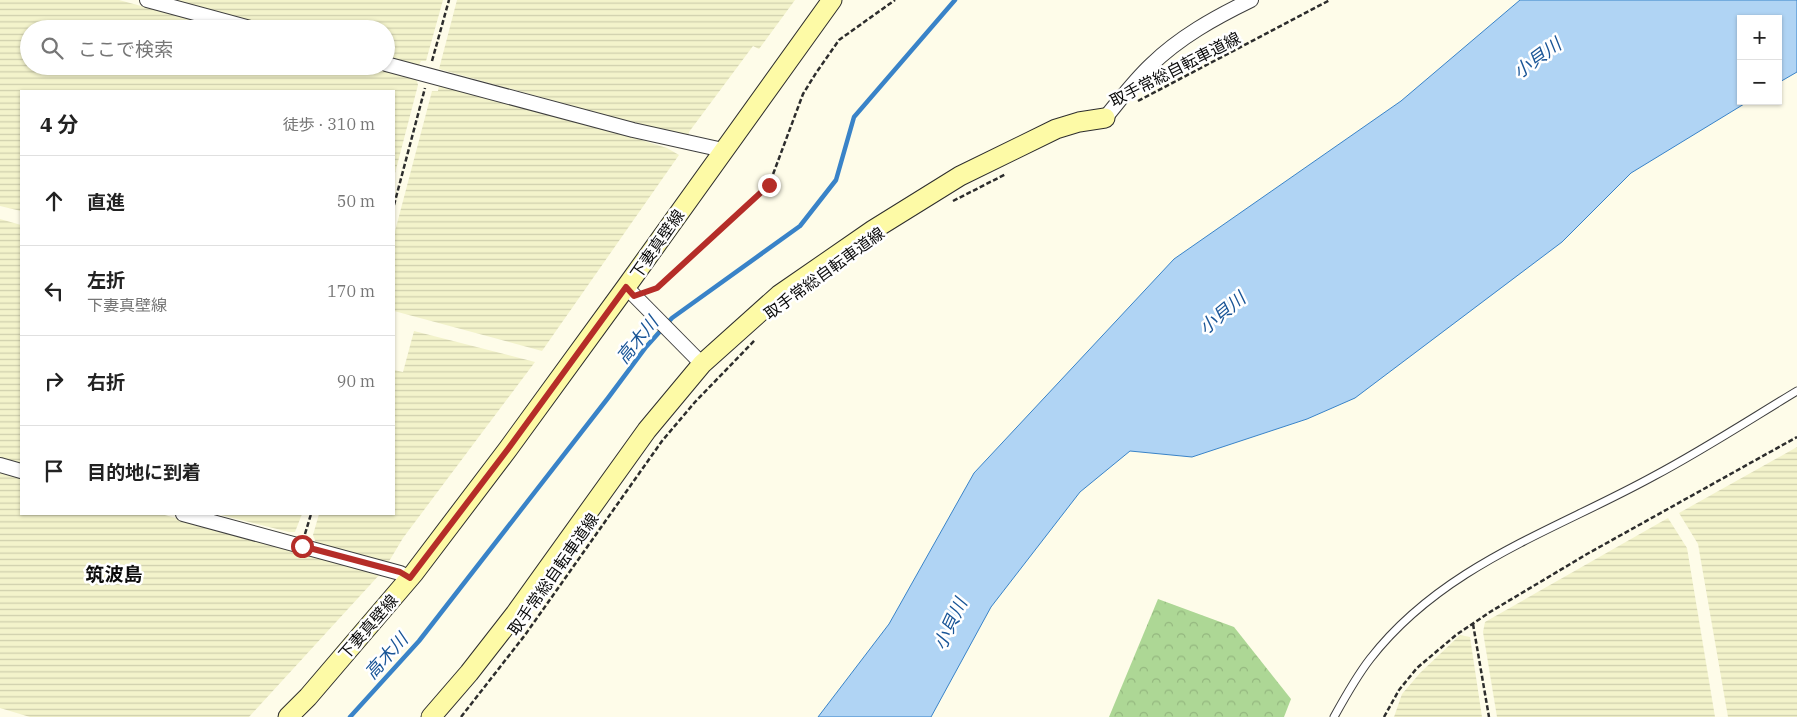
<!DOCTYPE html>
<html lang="ja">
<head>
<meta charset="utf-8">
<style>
	:root { --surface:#fff; --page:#f6f6f6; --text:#222; --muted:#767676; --line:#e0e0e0 }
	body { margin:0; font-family:"IBM Plex Serif","Noto Sans JP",serif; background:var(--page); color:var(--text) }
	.controls { position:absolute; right:15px; top:15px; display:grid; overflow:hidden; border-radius:0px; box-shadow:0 1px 4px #0004 }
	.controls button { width:45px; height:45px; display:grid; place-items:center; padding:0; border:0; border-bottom:1px solid var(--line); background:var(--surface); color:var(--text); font:25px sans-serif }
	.stop { position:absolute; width:15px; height:15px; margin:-11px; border:4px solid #b52d28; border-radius:50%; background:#fff }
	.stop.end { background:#b52d28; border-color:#fff; box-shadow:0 1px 5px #0008 }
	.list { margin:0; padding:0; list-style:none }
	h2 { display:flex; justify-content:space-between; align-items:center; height:65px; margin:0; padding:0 20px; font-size:21px }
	h2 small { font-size:16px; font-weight:400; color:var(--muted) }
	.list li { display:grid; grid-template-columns:32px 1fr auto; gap:15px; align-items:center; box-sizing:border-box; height:90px; padding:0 20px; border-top:1px solid var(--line) }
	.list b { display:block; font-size:19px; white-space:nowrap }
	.list p { margin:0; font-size:16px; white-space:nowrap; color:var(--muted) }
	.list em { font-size:16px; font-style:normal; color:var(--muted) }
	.icon { flex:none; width:28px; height:28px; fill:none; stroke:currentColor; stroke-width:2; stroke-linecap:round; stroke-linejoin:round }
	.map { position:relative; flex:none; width:1797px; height:717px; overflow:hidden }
	.search { position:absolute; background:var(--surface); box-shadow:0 1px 4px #0004; left:20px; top:20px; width:375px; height:55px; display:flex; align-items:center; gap:12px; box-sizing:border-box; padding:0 18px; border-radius:28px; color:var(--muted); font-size:19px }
	.panel { position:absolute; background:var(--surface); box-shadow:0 1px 4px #0004; left:20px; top:90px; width:375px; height:425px; border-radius:0px }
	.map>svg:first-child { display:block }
</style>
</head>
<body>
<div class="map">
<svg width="1797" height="717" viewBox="0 0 1797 717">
	<defs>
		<pattern id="farmland-rules" width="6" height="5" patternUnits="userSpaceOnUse" patternTransform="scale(1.25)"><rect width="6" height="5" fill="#f3f3cb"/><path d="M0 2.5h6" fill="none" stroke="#cfcfad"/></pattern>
		<pattern id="forest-crowns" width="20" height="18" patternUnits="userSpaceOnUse" patternTransform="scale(1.25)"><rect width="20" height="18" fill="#add795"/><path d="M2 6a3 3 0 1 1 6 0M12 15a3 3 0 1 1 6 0" fill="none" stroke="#94b77f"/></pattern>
	</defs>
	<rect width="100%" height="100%" fill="#fefce9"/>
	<g fill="url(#farmland-rules)">
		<polygon points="0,0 119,0 226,29 29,29 29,66 366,66 413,79 417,81 418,85 394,177 394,91 21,91 21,211 0,206"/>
		<polygon points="170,0 443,0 426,61 421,61 419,65 386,56 386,29 280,29"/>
		<polygon points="457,0 795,0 759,49 753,46 689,132 688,138 439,69"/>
		<polygon points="439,84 609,130 667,148 679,155 542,351 394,311 394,235 432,91 438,91"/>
		<polygon points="0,219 21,225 21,463 0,458"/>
		<polygon points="414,331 535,362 403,538 388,563 316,543 313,535 319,514 394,514 394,370 403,372"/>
		<polygon points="1797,447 1797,717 1728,717 1698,544 1679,513"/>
		<polygon points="0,471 21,477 21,514 161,514 381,573 249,717 30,717 0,708"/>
		<polygon points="217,514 302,514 295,532 289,532"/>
		<polygon points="1668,518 1687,548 1715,717 1497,717 1483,632 1485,622"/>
		<polygon points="1460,635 1470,637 1482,717 1394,717 1402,694 1420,673"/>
	</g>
	<polygon fill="url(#forest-crowns)" points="1158,599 1234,627 1291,699 1284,717 1109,717"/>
	<polygon fill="#b0d4f4" stroke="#3983c8" points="1520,0 1797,0 1797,72 1778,83 1778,19 1741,19 1741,101 1749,101 1631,173 1562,242 1355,398 1307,419 1192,457 1130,451 1080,492 991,607 931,717 818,717 889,624 974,473 1174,259 1401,101"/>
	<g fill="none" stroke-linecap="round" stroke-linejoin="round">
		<polyline stroke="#3983c8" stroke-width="4.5" points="350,717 419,641 608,398 646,347 672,318 800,226 836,180 854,117 955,0"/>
		<defs>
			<path id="lane" d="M 1334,717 C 1345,697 1356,677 1370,659 C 1443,565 1554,531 1654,476 C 1703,450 1749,420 1797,391"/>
			<g id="street">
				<polyline points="147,0 254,29"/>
				<polyline points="386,64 633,130 723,150"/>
				<path d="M 1105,118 C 1120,100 1134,81 1151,65 C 1180,37 1214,18 1251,0"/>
				<polyline points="626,287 702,364"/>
				<polyline points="0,465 21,471"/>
				<polyline points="183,514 400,573 410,578"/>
			</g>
			<g id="secondary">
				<polyline points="288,717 308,697 414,573 508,449 626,287 832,0"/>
				<polyline points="431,717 469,673 515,614 647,430 702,364 779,295 873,230 960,176 1056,129 1079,122 1105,118"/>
			</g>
		</defs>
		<use href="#lane" stroke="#3e3e3e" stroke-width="9"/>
		<use href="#street" stroke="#3e3e3e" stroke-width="16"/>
		<use href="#secondary" stroke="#2d2d2d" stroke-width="21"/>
		<g stroke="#2d2d2d" stroke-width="2.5" stroke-dasharray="5 2.5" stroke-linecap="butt">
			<polyline points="432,61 449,0"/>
			<polyline points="1138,101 1330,0"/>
			<polyline points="953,201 1006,174"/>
			<polyline points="394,205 425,88"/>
			<polyline points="649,291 657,288 676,272 731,219 769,185 803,94 816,73 839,40 895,0"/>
			<polyline points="305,534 311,514"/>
			<polyline points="1473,624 1489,717"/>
			<polyline points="461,717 525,635 662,441 695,402 755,340"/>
			<polyline points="1384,717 1399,690 1417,668 1456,635 1490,612 1587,554 1797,437"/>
		</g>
		<use href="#lane" stroke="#fff" stroke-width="7"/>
		<use href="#street" stroke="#fff" stroke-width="14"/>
		<use href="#secondary" stroke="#fdfaa6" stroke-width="19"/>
	</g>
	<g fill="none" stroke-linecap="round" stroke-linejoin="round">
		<polyline stroke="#b52d28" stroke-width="6" points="302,546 400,572 410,578 508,449 626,287 634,296 657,288 769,185"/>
	</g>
	<g text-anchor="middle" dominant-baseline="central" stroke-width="5" stroke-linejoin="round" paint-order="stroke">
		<g font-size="16" fill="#0b0b0b" stroke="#fff">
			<text transform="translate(1175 69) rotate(-27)">取手常総自転車道線</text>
			<text transform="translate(657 244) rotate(-55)">下妻真壁線</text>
			<text transform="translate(824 273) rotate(-36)">取手常総自転車道線</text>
			<text transform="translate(553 574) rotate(-55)">取手常総自転車道線</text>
			<text transform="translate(368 627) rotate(-49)">下妻真壁線</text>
		</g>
		<g font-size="18" font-style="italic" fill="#195597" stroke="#fff">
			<text transform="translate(1537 58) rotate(-36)">小貝川</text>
			<text transform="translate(1222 313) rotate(-40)">小貝川</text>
			<text transform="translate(637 340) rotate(-51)">高木川</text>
			<text transform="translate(950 624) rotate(-65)">小貝川</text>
			<text transform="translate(386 656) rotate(-48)">高木川</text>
		</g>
		<g font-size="19" font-weight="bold" fill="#0b0b0b" stroke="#fff">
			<text x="114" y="574">筑波島</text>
		</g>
	</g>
</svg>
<div class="controls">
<button>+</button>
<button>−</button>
</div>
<div class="stop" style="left:302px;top:546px"></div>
<div class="stop end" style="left:769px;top:185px"></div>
<div class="search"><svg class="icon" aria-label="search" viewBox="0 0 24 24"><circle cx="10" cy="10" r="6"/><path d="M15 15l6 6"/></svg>ここで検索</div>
<section class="panel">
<h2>4 分<small>徒歩 · 310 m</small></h2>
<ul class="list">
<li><svg class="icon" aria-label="ahead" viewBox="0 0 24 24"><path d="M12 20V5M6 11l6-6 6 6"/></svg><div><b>直進</b></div><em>50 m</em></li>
<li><svg class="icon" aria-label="left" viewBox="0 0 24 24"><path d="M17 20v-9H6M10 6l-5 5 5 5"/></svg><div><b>左折</b><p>下妻真壁線</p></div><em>170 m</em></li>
<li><svg class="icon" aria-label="right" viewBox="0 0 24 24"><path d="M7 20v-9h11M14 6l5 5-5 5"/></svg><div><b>右折</b></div><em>90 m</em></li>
<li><svg class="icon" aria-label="arrive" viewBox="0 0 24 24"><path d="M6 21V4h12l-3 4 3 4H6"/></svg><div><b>目的地に到着</b></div></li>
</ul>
</section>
</div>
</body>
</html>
